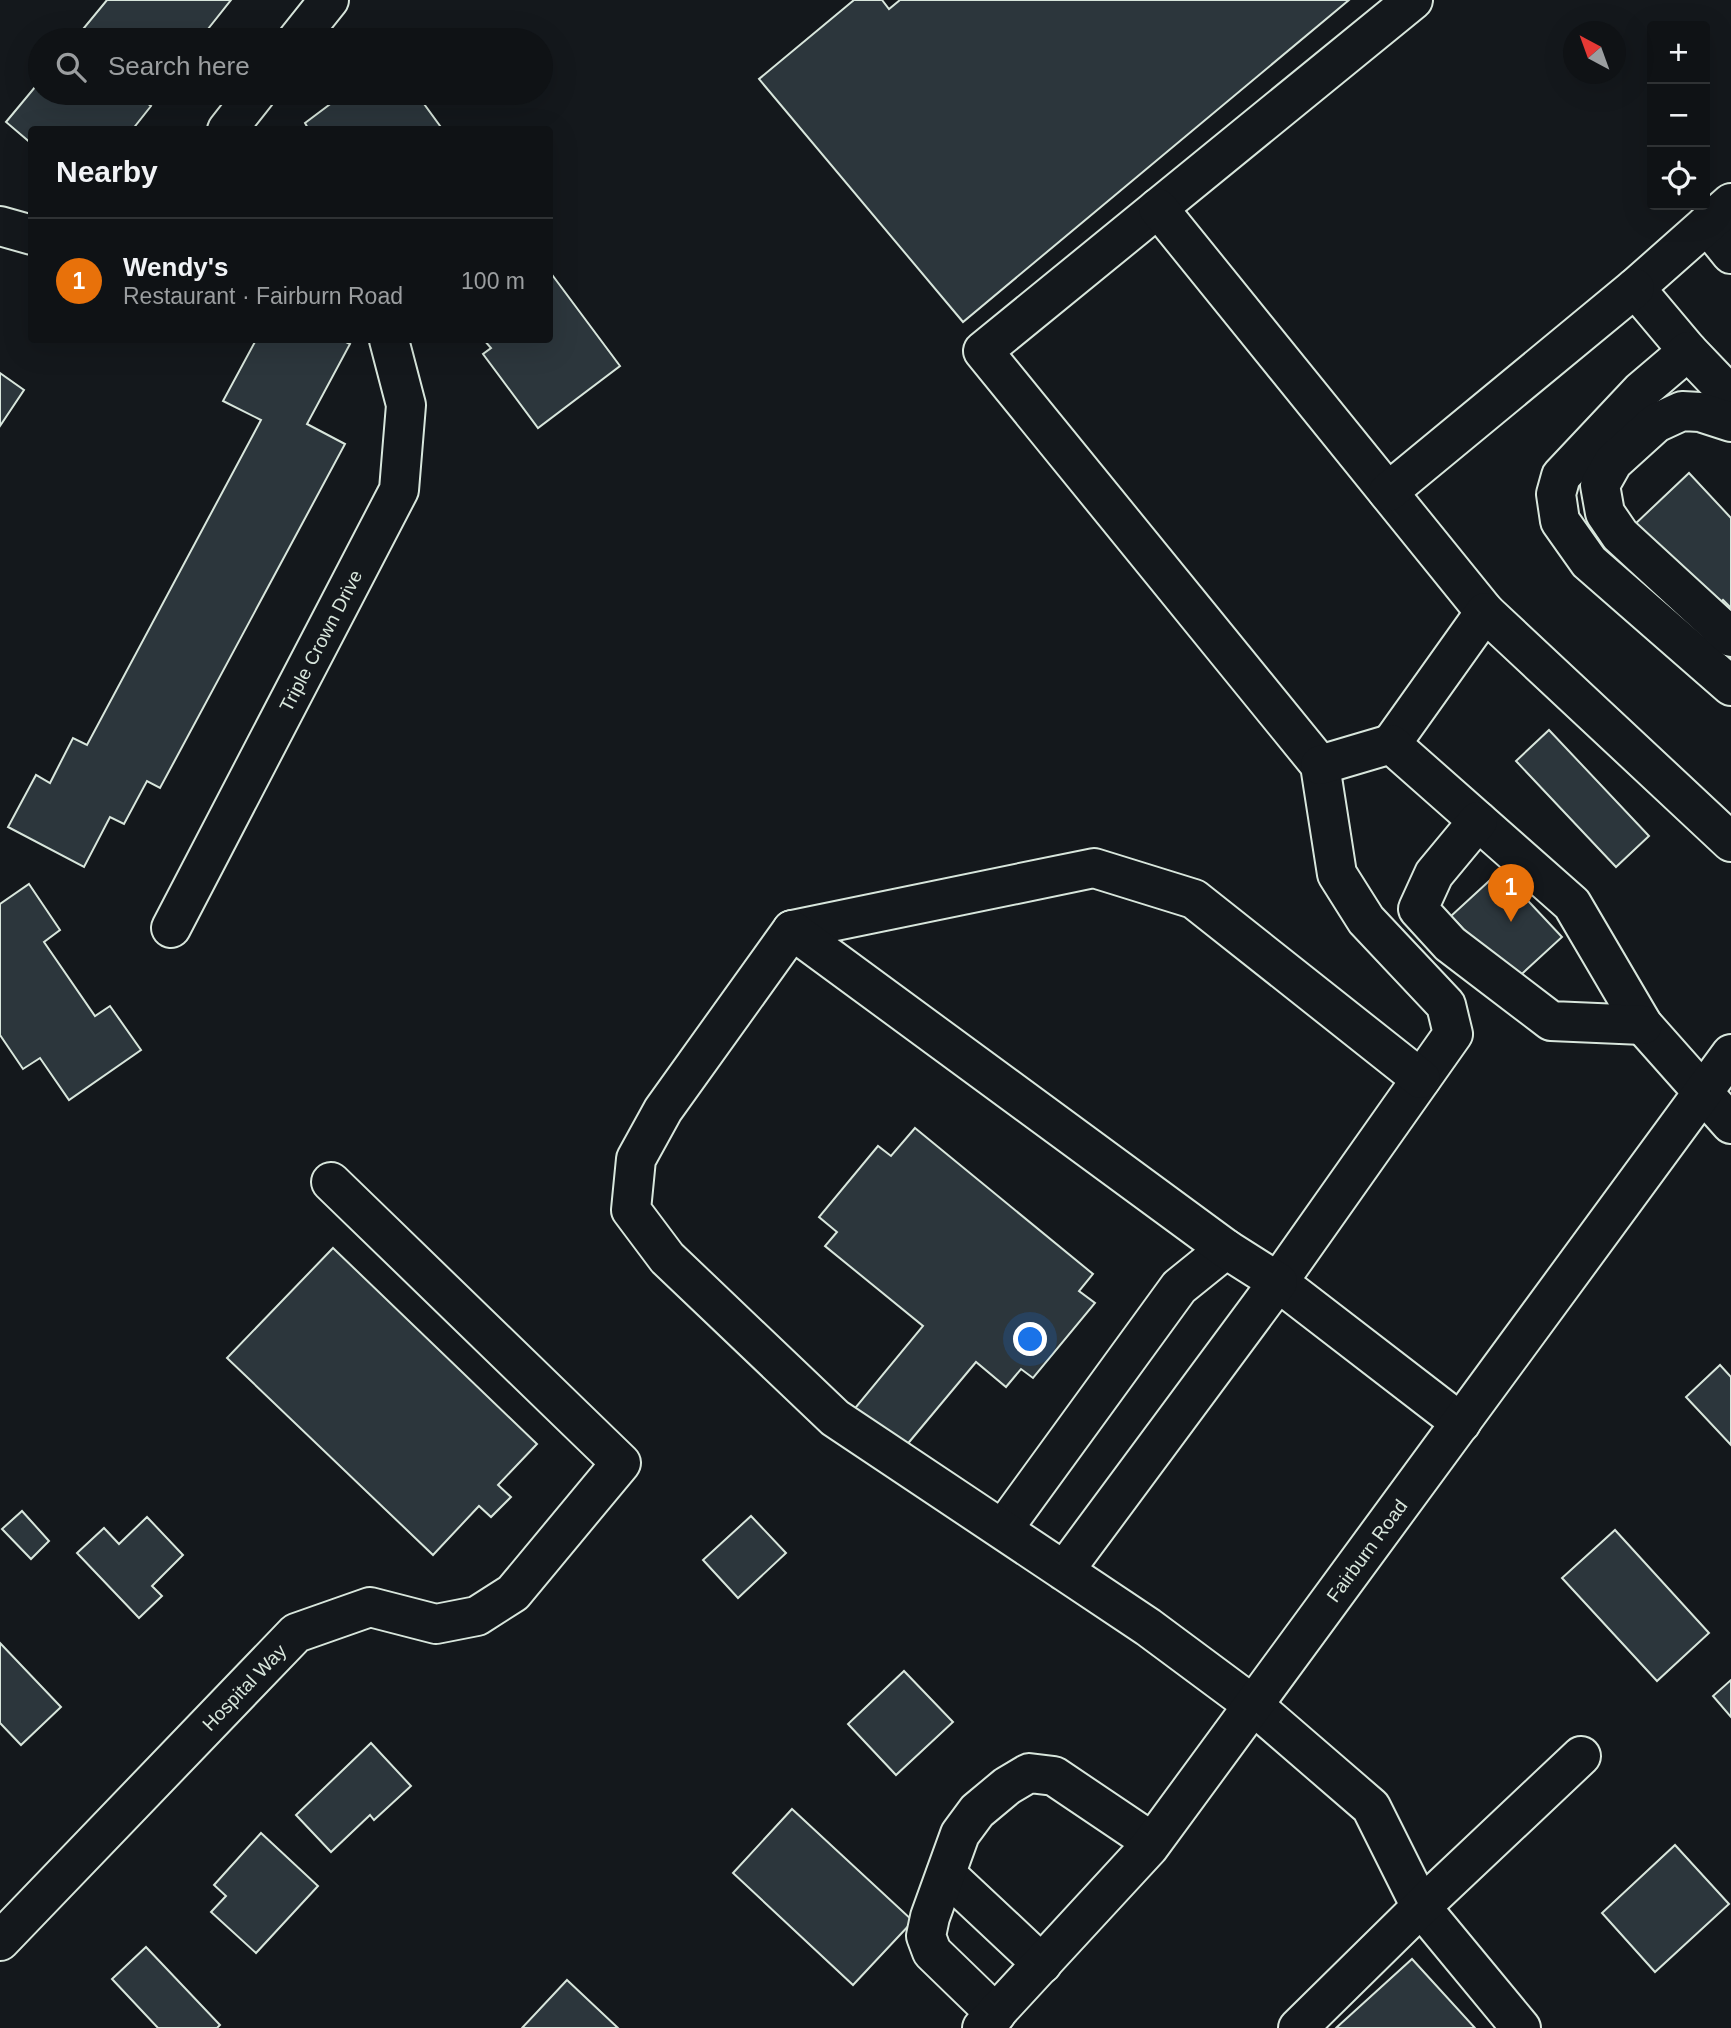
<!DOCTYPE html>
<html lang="en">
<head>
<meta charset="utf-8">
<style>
	:root { --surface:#0f1215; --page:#1d2022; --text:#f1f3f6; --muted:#9b9ea0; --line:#2f3234; --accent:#ffb74d }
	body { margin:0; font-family:Arial,sans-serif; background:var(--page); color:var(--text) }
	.controls { position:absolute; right:21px; top:21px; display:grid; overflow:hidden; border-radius:7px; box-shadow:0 7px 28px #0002 }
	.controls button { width:63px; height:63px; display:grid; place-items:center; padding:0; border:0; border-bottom:2px solid var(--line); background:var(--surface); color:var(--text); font:35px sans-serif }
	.compass { position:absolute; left:1563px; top:21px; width:63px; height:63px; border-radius:50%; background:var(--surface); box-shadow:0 7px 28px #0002; rotate:319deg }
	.you { position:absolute; left:1031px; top:1340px; width:24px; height:24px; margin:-18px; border:5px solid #fff; border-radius:50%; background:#1a73e8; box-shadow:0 0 0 10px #1a73e833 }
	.badge { display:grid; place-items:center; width:46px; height:46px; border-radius:50%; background:var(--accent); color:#fff; font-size:23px; font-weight:700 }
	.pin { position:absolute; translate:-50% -58px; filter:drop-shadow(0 2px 4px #0008) }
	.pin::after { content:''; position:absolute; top:37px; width:24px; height:21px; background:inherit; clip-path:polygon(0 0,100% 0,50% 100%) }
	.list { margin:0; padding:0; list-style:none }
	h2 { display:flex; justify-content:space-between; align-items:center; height:91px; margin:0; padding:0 28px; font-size:30px }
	h2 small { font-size:23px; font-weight:400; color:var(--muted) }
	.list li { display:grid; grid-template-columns:46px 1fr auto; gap:21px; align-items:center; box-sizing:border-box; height:126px; padding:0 28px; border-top:2px solid var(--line) }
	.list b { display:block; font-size:26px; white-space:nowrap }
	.list p { margin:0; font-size:23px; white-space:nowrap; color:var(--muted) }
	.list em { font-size:23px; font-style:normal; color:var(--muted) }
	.icon { flex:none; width:38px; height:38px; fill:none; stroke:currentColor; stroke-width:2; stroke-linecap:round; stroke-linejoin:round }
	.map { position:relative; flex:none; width:1731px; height:2028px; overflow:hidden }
	.search { position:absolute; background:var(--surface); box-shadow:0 7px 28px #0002; left:28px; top:28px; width:525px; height:77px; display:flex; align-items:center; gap:18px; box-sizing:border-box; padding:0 24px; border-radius:38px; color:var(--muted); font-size:26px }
	.panel { position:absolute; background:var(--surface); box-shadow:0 7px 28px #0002; left:28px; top:126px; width:525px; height:217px; border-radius:7px }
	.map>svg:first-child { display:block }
</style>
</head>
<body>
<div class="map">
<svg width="1731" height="2028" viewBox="0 0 1731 2028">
	<rect width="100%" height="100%" fill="#14181c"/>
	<g fill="#2c363c" stroke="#d8e6dc" stroke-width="2">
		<polygon points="107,0 231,0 208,29 212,32 205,40 74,40"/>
		<polygon points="854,0 882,0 889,9 900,0 1349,0 963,322 759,79"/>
		<polygon points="40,81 40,93 156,93 147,103 151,106 132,130 32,130 32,144 6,122"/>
		<polygon points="345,93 416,93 443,130 309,130 305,123"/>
		<polygon points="550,272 620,366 538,428 483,354 491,348 484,340 550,340"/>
		<polygon points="256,340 342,340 350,344 307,424 345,444 160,788 147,781 124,824 110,817 84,867 8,827 36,775 50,783 73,738 87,745 261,420 223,401"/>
		<polygon points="0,373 24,390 0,426"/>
		<polygon points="1689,473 1731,518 1731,608 1723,600 1712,611 1633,526"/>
		<polygon points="1549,730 1649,836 1616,867 1516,761"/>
		<polygon points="1500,871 1562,937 1513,982 1451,916"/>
		<polygon points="29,884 60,930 44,942 95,1016 110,1006 141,1050 69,1100 40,1058 23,1069 0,1035 0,904"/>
		<polygon points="915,1128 1093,1274 1079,1291 1095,1303 1033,1378 1021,1369 1006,1387 976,1362 900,1453 851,1413 923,1326 825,1246 837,1232 819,1217 878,1146 891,1156"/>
		<polygon points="333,1248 537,1444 498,1485 511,1497 491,1517 479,1506 433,1555 227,1358"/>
		<polygon points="1720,1365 1731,1377 1731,1445 1686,1397"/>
		<polygon points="22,1511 49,1541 31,1559 2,1529"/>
		<polygon points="751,1516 786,1553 738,1598 703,1560"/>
		<polygon points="147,1517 183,1555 152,1586 162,1596 139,1618 77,1553 104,1528 119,1544"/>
		<polygon points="1615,1530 1709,1633 1657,1681 1562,1578"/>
		<polygon points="0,1643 61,1707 21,1745 0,1723"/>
		<polygon points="904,1671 953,1722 896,1775 848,1724"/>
		<polygon points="1731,1680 1731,1717 1713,1696"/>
		<polygon points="371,1743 411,1786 374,1820 370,1815 331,1852 296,1815"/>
		<polygon points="792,1809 913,1921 853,1985 733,1873"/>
		<polygon points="261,1833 318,1886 256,1953 211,1912 226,1896 214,1885"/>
		<polygon points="1675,1845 1729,1904 1655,1972 1602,1913"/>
		<polygon points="146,1947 220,2025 217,2028 158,2028 112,1979"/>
		<polygon points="1412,1959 1475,2028 1336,2028"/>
		<polygon points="567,1980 618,2028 522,2028"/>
	</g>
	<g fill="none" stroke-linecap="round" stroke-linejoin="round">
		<defs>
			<g id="minor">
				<polyline points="1413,0 983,351 1320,765 1337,874 1366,920 1446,1005 1453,1034 1278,1282 1461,1423"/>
				<polyline points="297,40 329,0"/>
				<polyline points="227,130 256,93"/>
				<polyline points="1158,208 1485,612"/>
				<polyline points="1707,224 1731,254"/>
				<polyline points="0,226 32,235"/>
				<polyline points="1688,351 1635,288 1731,203"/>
				<polyline points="1731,396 1688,351 1641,391 1561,476 1556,494 1560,521 1589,562 1731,686"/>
				<polyline points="1731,422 1700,412 1682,411 1656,423 1613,462 1600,485 1605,513 1620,535 1731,637"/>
				<polyline points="1388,492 1635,288"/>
				<polyline points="1391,744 1485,612 1731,842"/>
				<polyline points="1320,765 1391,744 1572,904 1643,1025 1731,1124"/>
				<polyline points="1478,821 1434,874 1418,909 1450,944 1551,1021 1643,1025"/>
				<path id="s1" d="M 171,928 L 399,490 L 406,405 L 389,340"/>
				<polyline points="792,930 1094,868 1194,899 1421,1079"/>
				<polyline points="1003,1529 1179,1287 1226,1249"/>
				<polyline points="1064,1571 1278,1282 1226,1249 792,930 663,1110 636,1159 631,1210 667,1258 835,1418 1148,1627 1253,1705 1371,1807 1421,1907 1521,2028"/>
				<polyline points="946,1874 1042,1964"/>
				<path id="s2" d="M 0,1941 L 296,1633 L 370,1607 L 436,1624 L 477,1616 L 513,1593 L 621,1463 L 331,1182"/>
				<polyline points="996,2014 932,1952 926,1936 930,1917 960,1834 977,1811 1007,1786 1029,1773 1054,1776 1152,1842"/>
				<polyline points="1298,2028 1421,1907 1581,1756"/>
			</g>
			<g id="major">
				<path id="s3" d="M 982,2028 L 1149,1847 L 1731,1054"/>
			</g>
		</defs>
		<use href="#minor" stroke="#d8e6dc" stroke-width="42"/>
		<use href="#major" stroke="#d8e6dc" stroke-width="42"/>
		<use href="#minor" stroke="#14181c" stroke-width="38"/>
		<use href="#major" stroke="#14181c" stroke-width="38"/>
	</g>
	<g text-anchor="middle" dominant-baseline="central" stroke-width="5" stroke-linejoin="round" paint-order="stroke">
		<g font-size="19" fill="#d8e6dc" stroke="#14181c">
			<text stroke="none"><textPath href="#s1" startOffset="324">Triple Crown Drive</textPath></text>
			<text stroke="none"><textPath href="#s3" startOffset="614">Fairburn Road</textPath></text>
			<text stroke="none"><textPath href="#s2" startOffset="352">Hospital Way</textPath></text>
		</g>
	</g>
</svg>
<div class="controls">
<button>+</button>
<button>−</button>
<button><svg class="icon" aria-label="locate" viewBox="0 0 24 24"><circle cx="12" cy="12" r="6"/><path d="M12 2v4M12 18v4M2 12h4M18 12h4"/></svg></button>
</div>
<svg class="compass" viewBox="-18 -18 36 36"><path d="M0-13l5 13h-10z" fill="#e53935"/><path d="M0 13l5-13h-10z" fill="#9b9ea0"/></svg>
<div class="you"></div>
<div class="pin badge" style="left:1511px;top:922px;background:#e8710a">1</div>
<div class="search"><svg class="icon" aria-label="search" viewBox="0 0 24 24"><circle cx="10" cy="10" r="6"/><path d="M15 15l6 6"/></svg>Search here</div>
<section class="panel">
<h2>Nearby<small></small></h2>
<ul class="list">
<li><span class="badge" style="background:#e8710a">1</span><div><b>Wendy's</b><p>Restaurant · Fairburn Road</p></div><em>100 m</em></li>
</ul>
</section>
</div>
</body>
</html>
